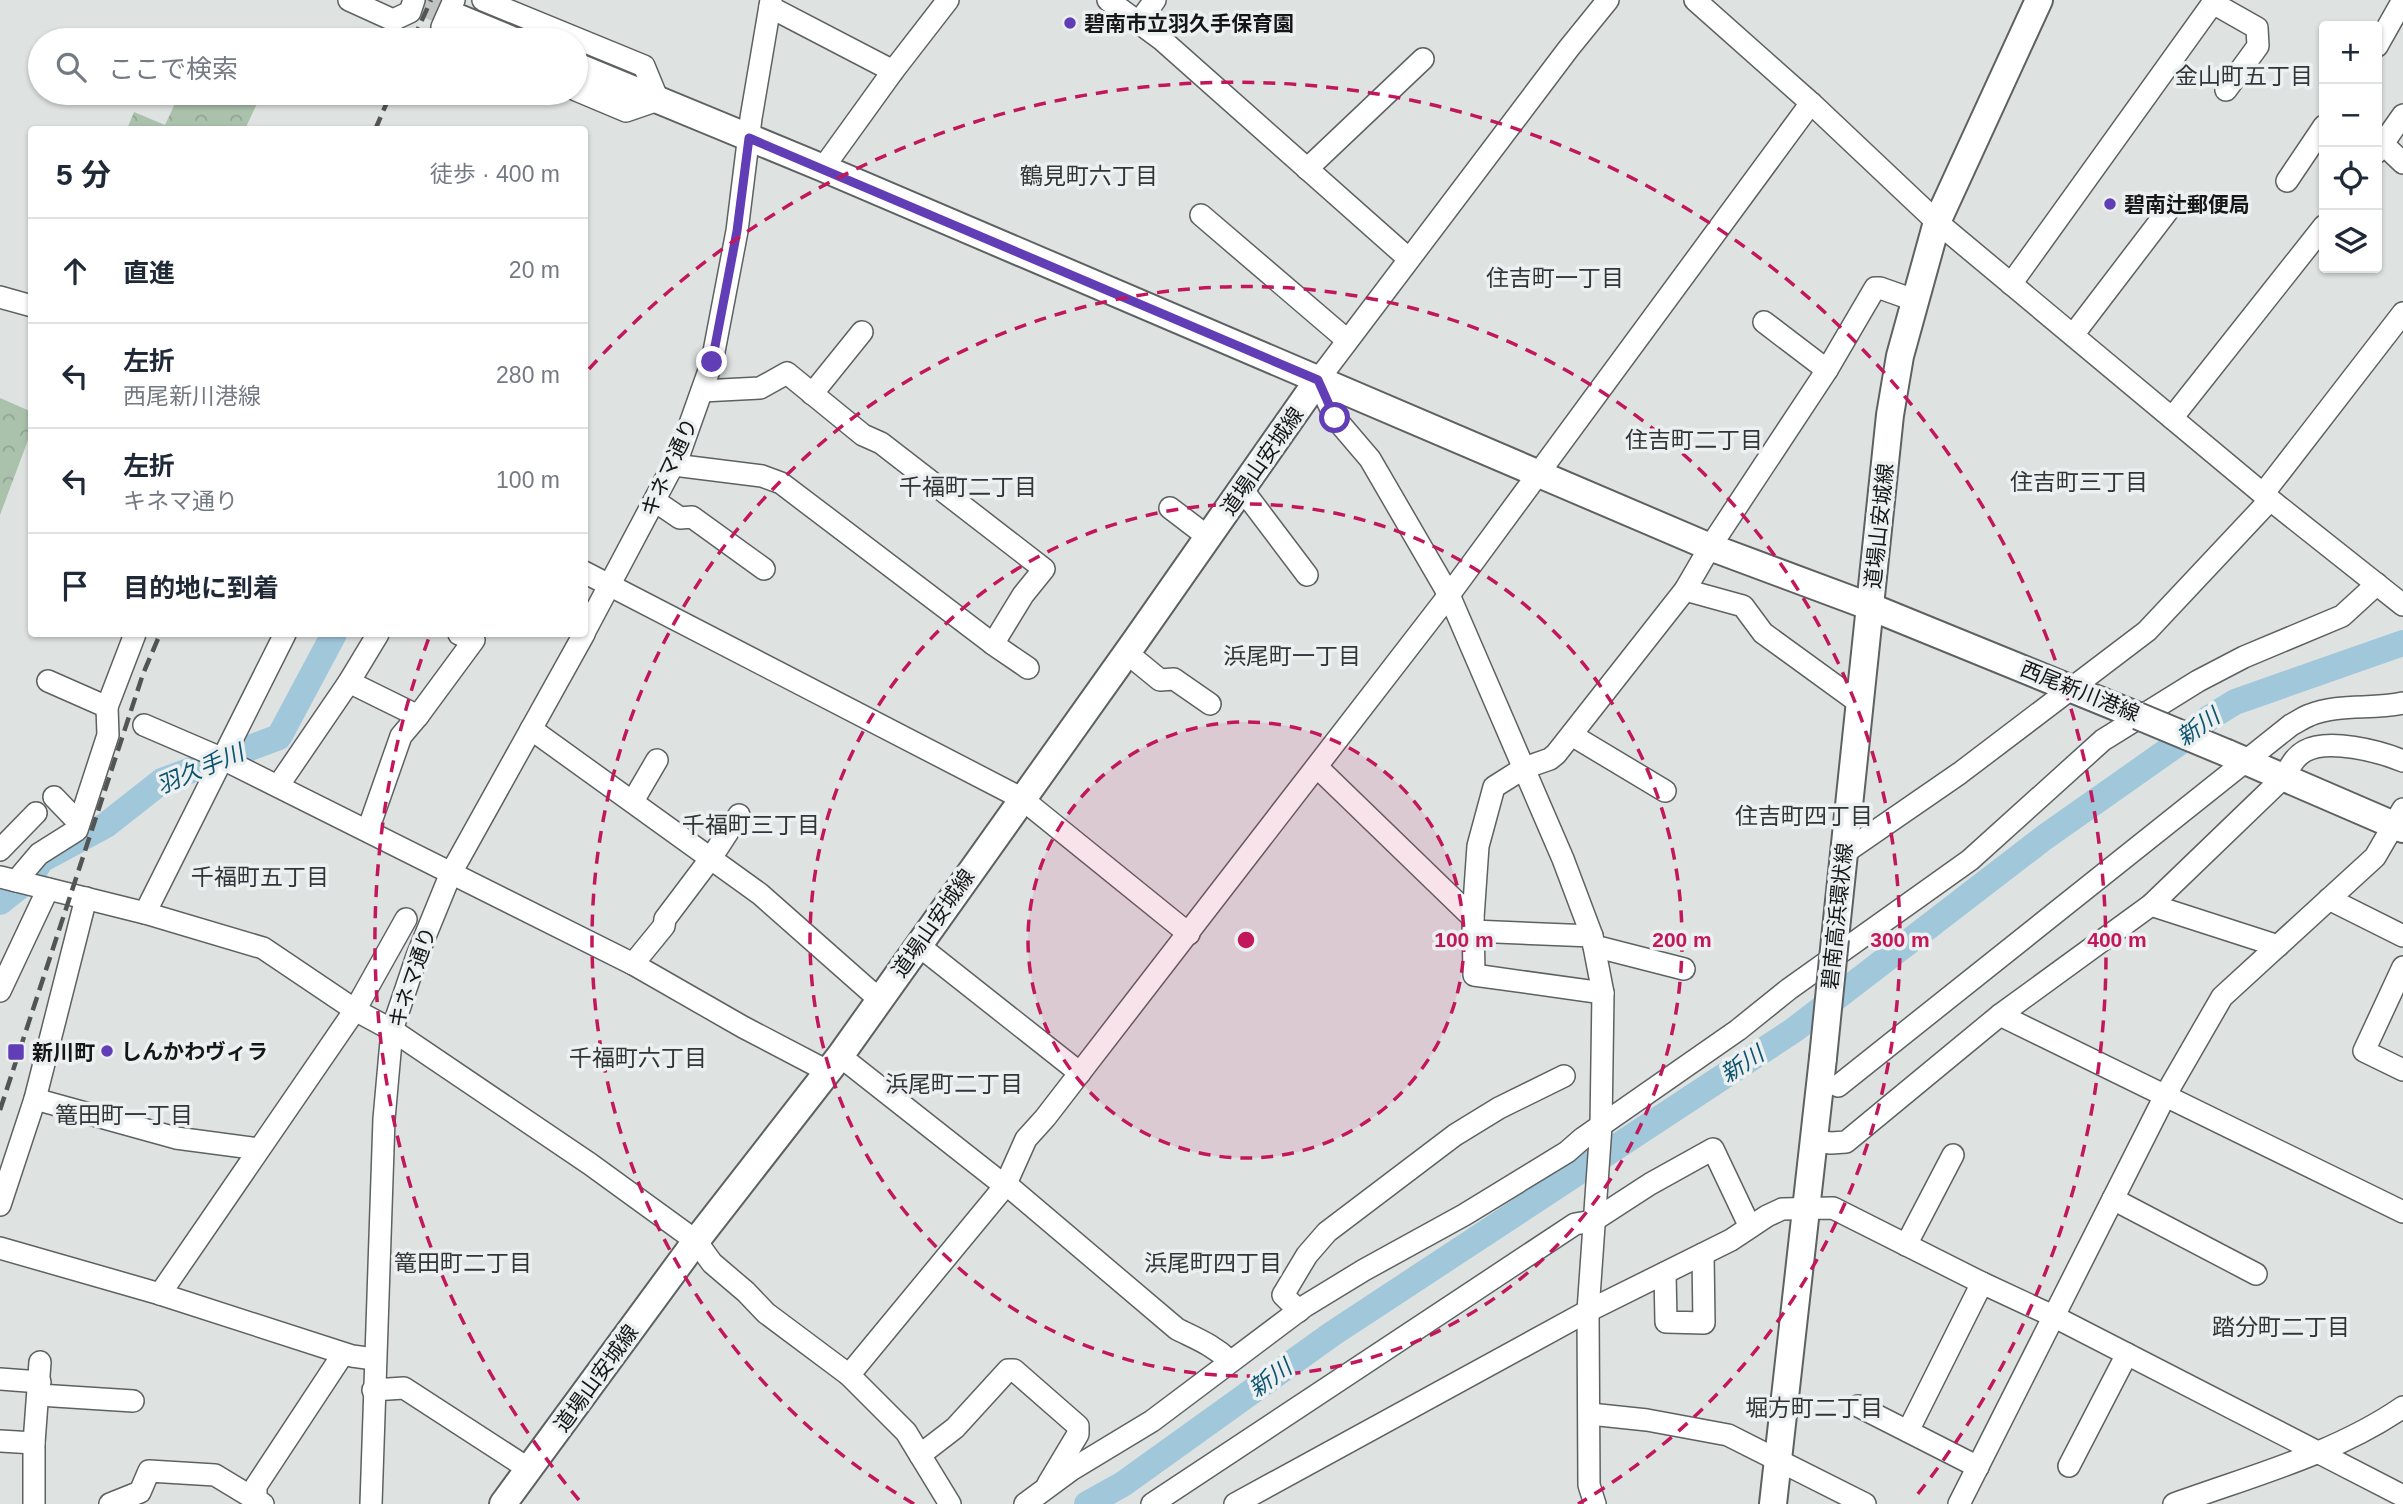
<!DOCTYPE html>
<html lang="ja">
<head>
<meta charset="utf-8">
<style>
	:root { --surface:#fff; --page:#f6f6f7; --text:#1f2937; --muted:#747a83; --line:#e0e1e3 }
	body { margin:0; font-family:Arial,"Noto Sans JP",sans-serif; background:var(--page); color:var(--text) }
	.controls { position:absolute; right:21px; top:21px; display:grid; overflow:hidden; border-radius:7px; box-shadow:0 2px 5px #0004 }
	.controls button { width:63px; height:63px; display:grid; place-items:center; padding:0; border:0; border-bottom:2px solid var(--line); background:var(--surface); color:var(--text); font:35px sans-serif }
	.stop { position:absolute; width:21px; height:21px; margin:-16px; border:5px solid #623eb6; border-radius:50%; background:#fff }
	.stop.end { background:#623eb6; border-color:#fff; box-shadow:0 2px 7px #0008 }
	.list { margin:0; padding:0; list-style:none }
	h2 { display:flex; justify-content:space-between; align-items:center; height:91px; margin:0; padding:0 28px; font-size:30px }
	h2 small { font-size:23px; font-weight:400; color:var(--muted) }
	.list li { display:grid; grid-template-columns:46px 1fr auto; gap:21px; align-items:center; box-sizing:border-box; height:105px; padding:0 28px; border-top:2px solid var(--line) }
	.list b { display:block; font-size:26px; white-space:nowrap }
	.list p { margin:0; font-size:23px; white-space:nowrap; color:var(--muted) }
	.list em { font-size:23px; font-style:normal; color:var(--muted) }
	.icon { flex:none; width:38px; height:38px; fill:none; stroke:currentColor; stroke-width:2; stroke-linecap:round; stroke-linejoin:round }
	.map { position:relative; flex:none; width:2403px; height:1504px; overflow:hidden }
	.search { position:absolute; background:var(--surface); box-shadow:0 2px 5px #0004; left:28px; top:28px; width:560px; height:77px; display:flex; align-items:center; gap:18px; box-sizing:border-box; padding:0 24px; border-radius:38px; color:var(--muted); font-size:26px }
	.panel { position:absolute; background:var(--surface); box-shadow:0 2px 5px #0004; left:28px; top:126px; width:560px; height:511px; border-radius:7px }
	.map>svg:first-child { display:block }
</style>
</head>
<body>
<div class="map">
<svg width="2403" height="1504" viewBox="0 0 2403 1504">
	<defs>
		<pattern id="park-crowns" width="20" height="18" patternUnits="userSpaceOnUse" patternTransform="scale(1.75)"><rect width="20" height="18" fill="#aac1ac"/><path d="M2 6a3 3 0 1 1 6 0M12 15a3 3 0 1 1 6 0" fill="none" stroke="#91a593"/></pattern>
	</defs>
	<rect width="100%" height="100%" fill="#dee3e2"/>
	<g fill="url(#park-crowns)">
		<polygon points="180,93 262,93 246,127 250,129 127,129 134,112 165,125"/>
		<polygon points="0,398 32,412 31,432 0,515"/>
	</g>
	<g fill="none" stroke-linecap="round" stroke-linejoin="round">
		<g stroke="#a1c7db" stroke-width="26">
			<polyline points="0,902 30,878 41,860 106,825 162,781 279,737 334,634"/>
			<polyline points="1087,1504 1123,1484 1332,1334 1794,1030 2045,837 2190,735 2209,718 2235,702 2403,643"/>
		</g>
		<polyline stroke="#c0c4c3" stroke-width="26" stroke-dasharray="26 13" stroke-linecap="butt" points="416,0 459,18"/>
		<defs>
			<g id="minor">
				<polyline points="349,0 393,20 410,12 414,0"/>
				<polyline points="454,0 442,27 465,40"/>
				<polyline points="483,0 644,66 658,100 626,111 576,90"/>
				<polyline points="1108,0 1161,39 1409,259"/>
				<polyline points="1695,0 1811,103 1937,222 2263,494 2403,605"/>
				<polyline points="2213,3 2257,28 2258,46 2226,90"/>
				<polyline points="770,7 893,71"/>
				<polyline points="1139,22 1155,0"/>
				<polyline points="2377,46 2403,0"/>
				<polyline points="2383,144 2403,163"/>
				<polyline points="2377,152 2403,115"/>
				<polyline points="823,168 893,71 948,0"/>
				<polyline points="1307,169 1423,59"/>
				<polyline points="2287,181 2324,126"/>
				<polyline points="1201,215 1347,340"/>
				<polyline points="2011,284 2215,0"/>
				<polyline points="0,297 32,306"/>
				<polyline points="1764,322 1827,370"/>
				<polyline points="2073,335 2173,204"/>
				<polyline points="812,394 862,332"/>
				<polyline points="2172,418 2324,226"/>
				<polyline points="674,465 762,476 781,483 993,644 1023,595 1044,569 881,443 863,435 787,373 760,388 702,391"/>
				<polyline points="1242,489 1307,575"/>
				<polyline points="2263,494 2403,313"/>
				<polyline points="655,501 680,518 692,517 764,569"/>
				<polyline points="1170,508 1208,537"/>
				<polyline points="584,572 1021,798 1189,934"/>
				<polyline points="1685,590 1743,606 1763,633 1858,702"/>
				<polyline points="584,633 680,452 712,362 737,231 751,118 771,0"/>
				<polyline points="993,644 1028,668"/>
				<polyline points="1127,653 1160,680 1174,679 1210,704"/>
				<polyline points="48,681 107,707 135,634"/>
				<polyline points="349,682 418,716"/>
				<polyline points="144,725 223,759 633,964 743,1027 827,1071"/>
				<polyline points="531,729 760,894 880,1000"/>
				<polyline points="1575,732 1580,740 1665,791"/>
				<polyline points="1317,767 1473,918"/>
				<polyline points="278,786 349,682 378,634"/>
				<polyline points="54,797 79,823"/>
				<polyline points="633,801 657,760"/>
				<polyline points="368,830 401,736 418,716 474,640 459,634"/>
				<polyline points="0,850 36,813"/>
				<polyline points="1844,853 1960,773 2147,631 2270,500"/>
				<polyline points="0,877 145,913 263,948 355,1010 392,1030 590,1164 696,1241 712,1263 746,1292 766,1313 849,1375 906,1432 950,1504"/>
				<polyline points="16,881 39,854 77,830 108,735 107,707"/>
				<polyline points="2329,899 2403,936"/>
				<polyline points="2151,905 2278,946"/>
				<polyline points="145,913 285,634"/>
				<polyline points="1473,931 1592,936"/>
				<polyline points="918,945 1080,1073"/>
				<polyline points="1594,946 1684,969"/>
				<polyline points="633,964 664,926 665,919 711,858 739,815"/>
				<polyline points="2403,967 2364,1051 2403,1070"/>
				<polyline points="0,991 48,889"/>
				<polyline points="1603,993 1474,975 1473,918 1478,846 1494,787 1524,768 1550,759 1556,754 1685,590 1710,547 1827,370 1875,288 1880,288 1914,300"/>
				<polyline points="2000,1015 2403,1212"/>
				<polyline points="840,1056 1005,1186"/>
				<path d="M 1838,1086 L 2291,725 C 2297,722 2304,717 2310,715 C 2339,703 2373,710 2403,703"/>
				<polyline points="35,1099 176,1138 259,1149"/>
				<path d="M 1813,1141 L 1831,1143 L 1846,1142 L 2000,1015 L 2151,905 L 2284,777 C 2290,767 2294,757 2305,751 C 2328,738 2379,751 2403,761"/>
				<path d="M 1006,1184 L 1177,1329 C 1197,1339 1213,1345 1230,1361"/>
				<polyline points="2113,1199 2256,1274"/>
				<polyline points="0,1205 35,1099 86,898"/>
				<polyline points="1906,1245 1953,1155"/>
				<polyline points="0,1248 160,1294 352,1356 374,1359"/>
				<polyline points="1665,1273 1666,1322 1704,1323 1703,1254"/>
				<polyline points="160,1294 355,1010 406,919"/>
				<polyline points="1299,1311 1283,1295 1307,1255 1327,1232 1455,1135 1499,1108 1564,1076"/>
				<polyline points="849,1375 1005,1186 1026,1139 1045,1118 1449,595 1811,103"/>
				<polyline points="0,1379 40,1382"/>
				<polyline points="373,1390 404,1388 529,1469"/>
				<polyline points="39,1395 133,1401"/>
				<polyline points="1858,1406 1978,1467"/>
				<polyline points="1590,1414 1647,1420 1728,1435 1865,1504"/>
				<polyline points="1908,1431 1982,1283"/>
				<polyline points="0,1441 34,1443"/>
				<polyline points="920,1455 955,1428 1008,1370 1014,1370 1078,1426 1078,1434 1048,1484"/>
				<polyline points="2069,1466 2127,1354"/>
				<polyline points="256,1500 256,1486 343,1354"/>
				<polyline points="34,1504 34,1443 40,1362"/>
				<polyline points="110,1504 140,1492 149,1471 215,1475 263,1504"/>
				<polyline points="371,1504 384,1119 392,1030 417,956 451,873 584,634"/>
				<polyline points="1025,1504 1071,1470 1152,1421 1305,1306 1364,1270 1464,1215 1567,1152 1583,1138 1738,1030 1789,989 1970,860 2103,740 2198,681 2244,657 2342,616 2377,584"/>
				<polyline points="1152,1504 1575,1224 1593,1221 1650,1184 1713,1149 1750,1227"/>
				<polyline points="1235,1504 1588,1311 1731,1240 1767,1216 1782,1209 1833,1208 1982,1283 2053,1316 2403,1496"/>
				<polyline points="1595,1504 1589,1485 1588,1311 1601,1126 1603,993 1592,936 1563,859 1449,595 1370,459 1335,418 1318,380 1569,48 1608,0"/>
				<polyline points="1959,1504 2166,1094 2222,997 2375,857 2403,809"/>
				<path d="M 2174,1504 C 2251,1476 2335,1454 2403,1407"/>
			</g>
			<g id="major">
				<polyline points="459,18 512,40"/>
				<polyline points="576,66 823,168 1710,547 1871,607 2138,716"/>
				<polyline points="2227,753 2403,829"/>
				<polyline points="1835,939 1890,415 1900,356 1937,222 2039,0"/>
				<polyline points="503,1504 696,1241 840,1056 1136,640 1318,380"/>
				<polyline points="1773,1504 1823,1058"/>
			</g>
		</defs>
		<use href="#minor" stroke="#5d6161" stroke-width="24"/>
		<use href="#major" stroke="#5d6161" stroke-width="30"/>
		<use href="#minor" stroke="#fff" stroke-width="21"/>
		<use href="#major" stroke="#fff" stroke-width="26"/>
		<g stroke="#525554" stroke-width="4.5" stroke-dasharray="14 7" stroke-linecap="butt">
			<polyline points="413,40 431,0"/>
			<polyline points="375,130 391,93"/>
			<polyline points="0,1110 143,674 160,634"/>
		</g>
		<defs>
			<g id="major-bridge">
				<polyline points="2138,716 2227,753"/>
				<polyline points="1823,1058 1835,939"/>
			</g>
		</defs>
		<use href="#major-bridge" stroke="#5d6161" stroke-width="30" stroke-linecap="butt"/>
		<use href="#major-bridge" stroke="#fff" stroke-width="26"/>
	</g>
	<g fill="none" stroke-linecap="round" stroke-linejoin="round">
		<polyline stroke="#623eb6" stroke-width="9" points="712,362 737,231 749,138 1318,380 1335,418"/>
	</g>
	<circle cx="1246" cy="940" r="218" fill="#c2185b" fill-opacity=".12"/>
	<g fill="none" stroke="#c2185b" stroke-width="3.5" stroke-dasharray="12 9">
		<circle cx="1246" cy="940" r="218"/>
		<circle cx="1246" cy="940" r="436"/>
		<path d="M914 1504A654 654 0 1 1 1578 1504"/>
		<path d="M579 1500A871 871 0 0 1 430 635M589 369A871 871 0 0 1 1913 1500"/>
	</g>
	<g fill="#623eb6" stroke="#ecf0f0" stroke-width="2.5">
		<circle cx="1070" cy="23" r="7"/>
		<circle cx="2110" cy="204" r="7"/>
		<circle cx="107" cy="1051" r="7"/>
		<rect x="7" y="1043" width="18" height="18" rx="3.5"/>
	</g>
	<g text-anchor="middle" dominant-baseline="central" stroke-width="7" stroke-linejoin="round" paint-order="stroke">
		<g font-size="21" font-weight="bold" fill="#151616" stroke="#ecf0f0" text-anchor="start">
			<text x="1084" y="23">碧南市立羽久手保育園</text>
			<text x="2124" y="204">碧南辻郵便局</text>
			<text x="121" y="1051">しんかわヴィラ</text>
			<text x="32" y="1052">新川町</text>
		</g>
		<g font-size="21" fill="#151616" stroke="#ecf0f0">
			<text transform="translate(1262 461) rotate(-55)">道場山安城線</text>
			<text transform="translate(669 467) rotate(-65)">キネマ通り</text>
			<text transform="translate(1879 526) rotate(-84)">道場山安城線</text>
			<text transform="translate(2080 691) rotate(22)">西尾新川港線</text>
			<text transform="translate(1837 916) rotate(-84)">碧南高浜環状線</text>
			<text transform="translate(933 923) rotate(-55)">道場山安城線</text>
			<text transform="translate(412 977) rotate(-71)">キネマ通り</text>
			<text transform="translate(596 1378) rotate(-54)">道場山安城線</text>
		</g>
		<g font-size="23" fill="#323636" stroke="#ecf0f0">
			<text x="2244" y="76">金山町五丁目</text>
			<text x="1089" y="176">鶴見町六丁目</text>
			<text x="1555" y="278">住吉町一丁目</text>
			<text x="1694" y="440">住吉町二丁目</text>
			<text x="2079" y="482">住吉町三丁目</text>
			<text x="968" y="487">千福町二丁目</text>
			<text x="1292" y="656">浜尾町一丁目</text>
			<text x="1804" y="816">住吉町四丁目</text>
			<text x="751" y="825">千福町三丁目</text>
			<text x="260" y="877">千福町五丁目</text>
			<text x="638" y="1058">千福町六丁目</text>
			<text x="954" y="1084">浜尾町二丁目</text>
			<text x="124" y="1115">篭田町一丁目</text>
			<text x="463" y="1263">篭田町二丁目</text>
			<text x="1213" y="1263">浜尾町四丁目</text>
			<text x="2281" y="1327">踏分町二丁目</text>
			<text x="1814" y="1408">堀方町二丁目</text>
		</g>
		<g font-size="23" font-style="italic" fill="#0c5470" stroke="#ecf0f0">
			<text transform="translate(2198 727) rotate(-35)">新川</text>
			<text transform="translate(200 769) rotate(-23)">羽久手川</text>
			<text transform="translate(1742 1064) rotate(-33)">新川</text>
			<text transform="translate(1270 1378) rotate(-36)">新川</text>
		</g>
	</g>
	<circle cx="1246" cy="940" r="10" fill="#c2185b" stroke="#ecf0f0" stroke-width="3.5"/>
	<g font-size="21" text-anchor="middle" font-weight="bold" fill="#c2185b" stroke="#ecf0f0" stroke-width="7" stroke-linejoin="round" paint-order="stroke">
		<text x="1464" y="947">100 m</text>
		<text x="1682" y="947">200 m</text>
		<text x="1900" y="947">300 m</text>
		<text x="2117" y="947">400 m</text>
	</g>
</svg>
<div class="controls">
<button>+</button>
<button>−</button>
<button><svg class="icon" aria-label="locate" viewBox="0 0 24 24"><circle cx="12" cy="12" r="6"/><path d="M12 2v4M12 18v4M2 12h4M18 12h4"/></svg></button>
<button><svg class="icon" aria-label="layers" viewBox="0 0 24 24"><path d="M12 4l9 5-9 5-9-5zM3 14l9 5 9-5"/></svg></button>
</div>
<div class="stop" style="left:1335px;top:418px"></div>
<div class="stop end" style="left:712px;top:362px"></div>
<div class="search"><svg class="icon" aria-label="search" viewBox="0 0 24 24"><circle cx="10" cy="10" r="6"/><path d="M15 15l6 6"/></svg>ここで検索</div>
<section class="panel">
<h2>5 分<small>徒歩 · 400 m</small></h2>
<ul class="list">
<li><svg class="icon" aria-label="ahead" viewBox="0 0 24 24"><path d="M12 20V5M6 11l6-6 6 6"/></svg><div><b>直進</b></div><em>20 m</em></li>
<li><svg class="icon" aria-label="left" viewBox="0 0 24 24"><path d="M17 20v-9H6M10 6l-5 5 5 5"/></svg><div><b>左折</b><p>西尾新川港線</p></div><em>280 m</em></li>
<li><svg class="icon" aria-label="left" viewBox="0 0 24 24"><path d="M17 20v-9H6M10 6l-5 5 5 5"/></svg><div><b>左折</b><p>キネマ通り</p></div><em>100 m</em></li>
<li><svg class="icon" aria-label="arrive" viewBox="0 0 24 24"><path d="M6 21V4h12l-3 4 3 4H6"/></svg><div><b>目的地に到着</b></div></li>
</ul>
</section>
</div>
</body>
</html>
